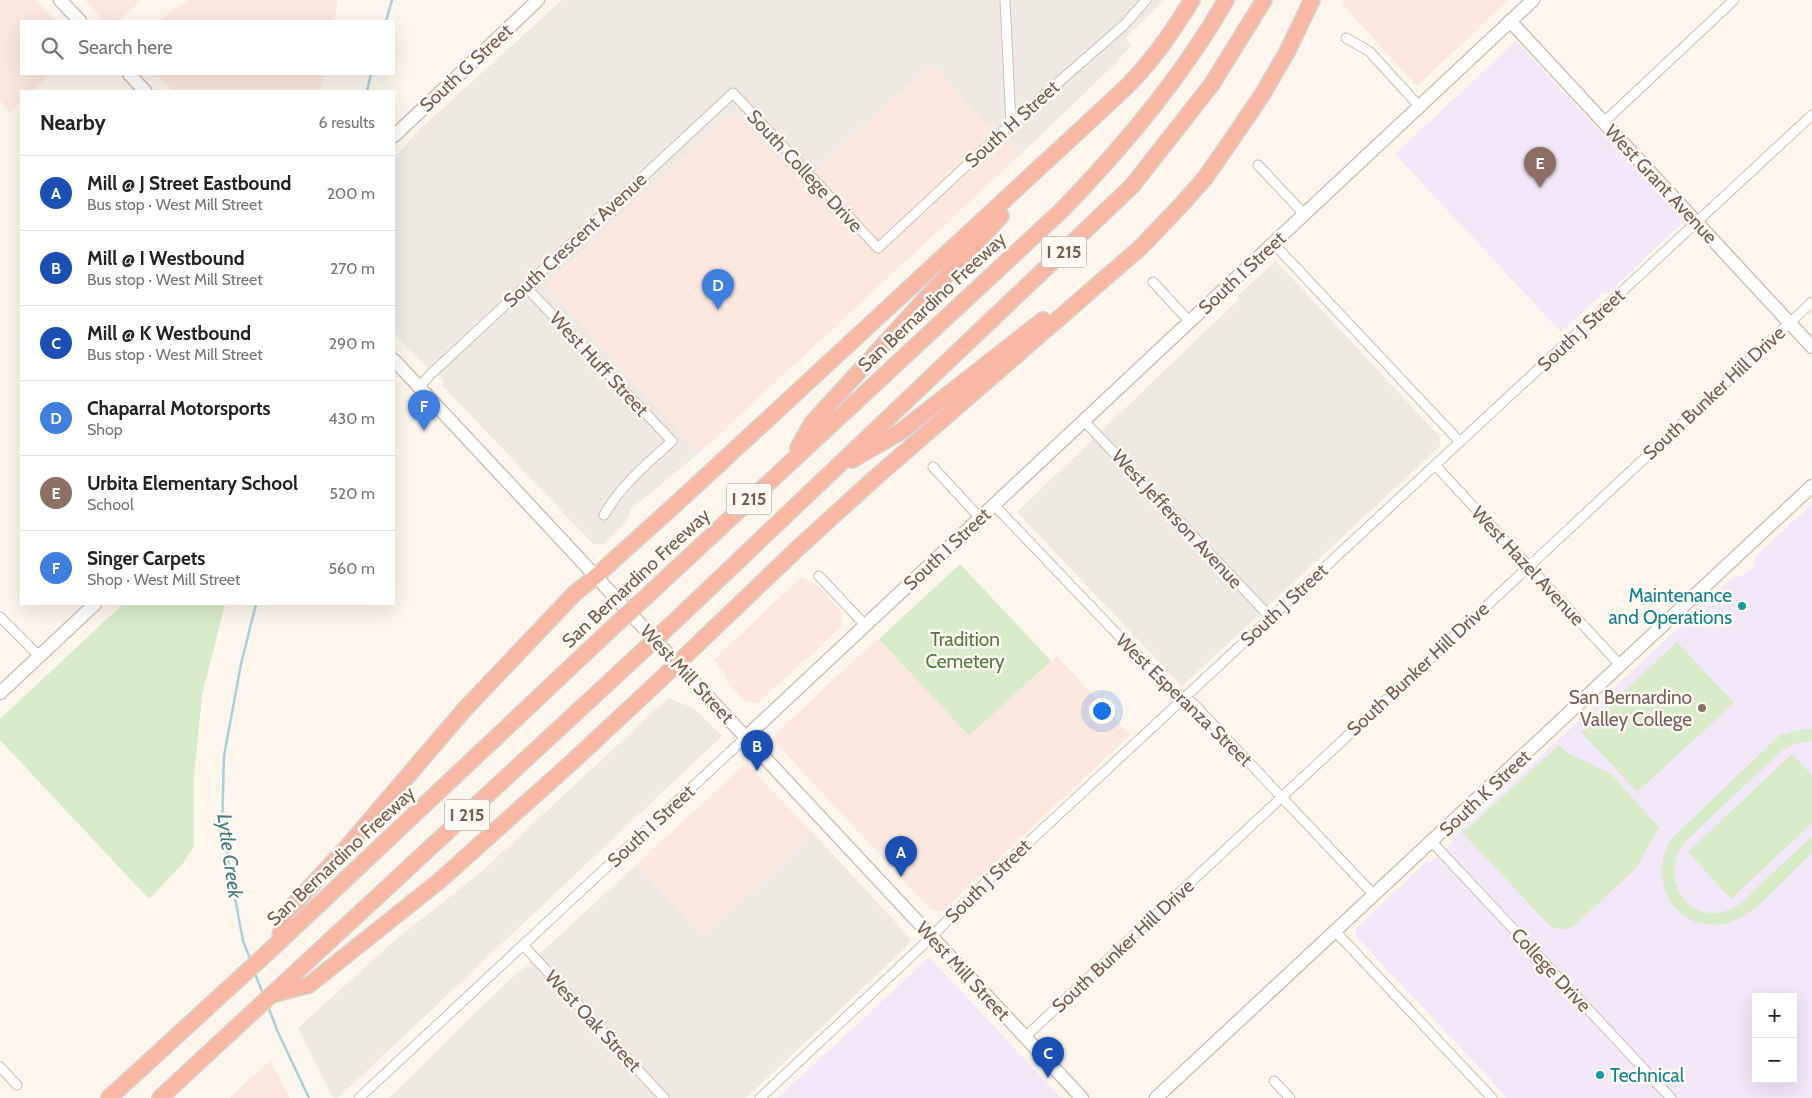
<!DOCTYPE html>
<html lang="en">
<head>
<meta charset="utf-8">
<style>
	:root { --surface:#fff; --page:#f6f6f6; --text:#222; --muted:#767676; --line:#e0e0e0; --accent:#e76f51 }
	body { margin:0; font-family:Cabin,sans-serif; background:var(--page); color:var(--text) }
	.controls { position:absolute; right:15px; bottom:15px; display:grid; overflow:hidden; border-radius:0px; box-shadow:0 5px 20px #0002 }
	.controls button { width:45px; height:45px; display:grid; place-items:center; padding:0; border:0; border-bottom:1px solid var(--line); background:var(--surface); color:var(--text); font:25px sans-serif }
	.you { position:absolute; left:1101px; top:710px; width:18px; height:18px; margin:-12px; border:4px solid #fff; border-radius:50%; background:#1a73e8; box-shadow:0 0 0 8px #1a73e833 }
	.badge { display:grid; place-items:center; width:32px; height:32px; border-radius:50%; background:var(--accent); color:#fff; font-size:16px; font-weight:700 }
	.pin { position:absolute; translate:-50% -41px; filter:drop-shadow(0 1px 2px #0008) }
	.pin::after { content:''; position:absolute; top:26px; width:18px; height:15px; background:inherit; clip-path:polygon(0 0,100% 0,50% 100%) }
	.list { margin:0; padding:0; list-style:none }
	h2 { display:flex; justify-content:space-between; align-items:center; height:65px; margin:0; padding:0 20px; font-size:21px }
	h2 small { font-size:16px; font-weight:400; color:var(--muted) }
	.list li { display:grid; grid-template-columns:32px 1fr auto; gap:15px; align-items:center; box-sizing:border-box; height:75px; padding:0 20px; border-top:1px solid var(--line) }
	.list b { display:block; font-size:19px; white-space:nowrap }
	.list p { margin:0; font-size:16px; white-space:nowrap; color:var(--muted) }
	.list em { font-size:16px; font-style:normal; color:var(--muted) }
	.icon { flex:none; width:28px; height:28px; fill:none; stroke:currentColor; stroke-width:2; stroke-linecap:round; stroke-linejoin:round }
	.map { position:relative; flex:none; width:1812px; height:1098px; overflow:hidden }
	.search { position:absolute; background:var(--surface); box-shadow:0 5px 20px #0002; left:20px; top:20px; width:375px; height:55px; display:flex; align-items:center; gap:12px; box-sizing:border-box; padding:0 18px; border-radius:0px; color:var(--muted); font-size:19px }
	.panel { position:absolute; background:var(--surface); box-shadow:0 5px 20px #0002; left:20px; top:90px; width:375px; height:515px; border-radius:0px }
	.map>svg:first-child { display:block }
</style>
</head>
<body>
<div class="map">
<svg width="1812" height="1098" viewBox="0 0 1812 1098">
	<rect width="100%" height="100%" fill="#fdf6ec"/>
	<g fill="#fde8e0">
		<polygon points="0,0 36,0 56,21 21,21 21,74 51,74 32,91 21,91 21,102 10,112 0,101"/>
		<polygon points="85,0 142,0 118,21 104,21"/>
		<polygon points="188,0 338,0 334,21 159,21 170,12"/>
		<polygon points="1343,0 1508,0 1417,86 1342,4"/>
		<polygon points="931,64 987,125 993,120 1022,153 699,453 545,285 732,112 802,183"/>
		<polygon points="156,74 324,74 320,91 172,91"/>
		<polygon points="801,577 818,586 842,613 842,626 758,703 745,702 727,681 725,675 714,660"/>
		<polygon points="879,639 969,736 1051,661 1057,656 1130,735 943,911 931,910 775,742 774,736 859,655"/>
		<polygon points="746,763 813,833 703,936 636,865"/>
		<polygon points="270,1060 290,1098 229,1098 230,1098"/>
	</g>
	<g fill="#efe9e4">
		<polygon points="562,0 1165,0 1125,38 1131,45 1116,63 1022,153 993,121 987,125 931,64 802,183 732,112 545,285 699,453 631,509 627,521 604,544 593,544 443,386 443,379 441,377 422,363 394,333 394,158 421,128"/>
		<polygon points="1276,261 1440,437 1440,446 1182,686 1017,512 1239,299 1237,296"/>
		<polygon points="668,698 694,708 722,736 338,1098 333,1098 298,1028 395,940 480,873"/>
		<polygon points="813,833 911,939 906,947 746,1098 389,1098 504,985 546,948 636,865 703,936"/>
	</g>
	<g fill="#f3e8fa" fill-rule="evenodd">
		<polygon points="1516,41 1684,221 1606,295 1603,293 1561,332 1395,154"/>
		<path d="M 1812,504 L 1812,1098 L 1508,1098 L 1356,936 L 1356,929 L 1426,862 L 1433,861 L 1452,844 L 1452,839 L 1733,577 L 1743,576 L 1754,566 L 1755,557 ZM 1756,997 L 1793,997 L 1793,1079 L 1756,1079 Z"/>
		<polygon points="929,957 1061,1098 778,1098"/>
	</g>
	<g fill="#d8ecc9">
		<polygon points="960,564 1051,661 969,736 879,639"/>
		<polygon points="123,604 225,604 202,695 194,777 194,846 184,862 149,899 0,740 0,719"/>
		<polygon points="1677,642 1734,703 1637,792 1581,732"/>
		<path d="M 1812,729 L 1812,741 L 1793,744 L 1780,752 L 1686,841 C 1656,875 1688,928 1731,909 C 1743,904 1752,893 1761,884 C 1778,868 1795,852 1812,836 L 1812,853 C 1794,870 1755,914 1734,921 C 1681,940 1643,884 1671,839 L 1782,733 L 1784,735 L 1796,730 Z"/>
		<path d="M 1559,745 L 1568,753 L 1611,774 L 1659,827 L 1636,868 L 1574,926 C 1565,931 1558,930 1549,925 L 1463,833 Z"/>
		<polygon points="1792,754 1812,775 1812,823 1731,899 1688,852"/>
	</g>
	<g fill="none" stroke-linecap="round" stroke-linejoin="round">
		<g stroke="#a5d3da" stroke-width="2.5">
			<polyline points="386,21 392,0"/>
			<polyline points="367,91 371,74"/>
			<polyline points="251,961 243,941 222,826 224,756 241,664 256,604"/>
			<polyline points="254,971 263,994"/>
			<polyline points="268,1006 277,1030 309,1098"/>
		</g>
		<defs>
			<g id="street">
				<polyline points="1005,0 1011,124"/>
				<polyline points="1346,38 1369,51 1419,106"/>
				<polyline points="1604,122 1734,0"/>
				<polyline points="1258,165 1304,214"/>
				<polyline points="1273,243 1460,442"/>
				<polyline points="1153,282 1190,322"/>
				<path d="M 526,287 L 672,441 C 647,464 621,485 604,515"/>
				<polyline points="419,387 431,374 733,93 878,248 1011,124 1125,24 1146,0"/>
				<polyline points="1084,421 1271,618"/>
				<polyline points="1435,465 1621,666"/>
				<polyline points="933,467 980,518"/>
				<polyline points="994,505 1181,701 1192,702 1374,895"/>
				<polyline points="819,576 866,626"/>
				<polyline points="0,617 39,656"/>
				<polyline points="1432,842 1671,1098"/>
				<polyline points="1335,931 1492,1098"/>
				<polyline points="523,945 664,1098"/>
				<polyline points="1025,1037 1812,302"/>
				<polyline points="0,1067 17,1085"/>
				<polyline points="1274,1081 1290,1098"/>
				<polyline points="359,1098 746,737"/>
				<polyline points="760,1098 922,946 988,880 1812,115"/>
			</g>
			<g id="secondary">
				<polyline points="60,0 80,21"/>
				<polyline points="1510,21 1812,347"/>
				<polyline points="129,74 145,91"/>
				<polyline points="394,136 538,0"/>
				<polyline points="394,360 1082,1098"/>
				<polyline points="0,693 95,604"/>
				<polyline points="746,737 1533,0"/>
				<polyline points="1156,1098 1812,486"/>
			</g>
			<g id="highway">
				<polyline points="798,448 812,423 1001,216"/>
				<polyline points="852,460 900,432 1043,320"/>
				<path d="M 649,594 L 1063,209 C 1125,145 1182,77 1226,0"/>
				<polyline points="676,620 1132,186 1212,84 1264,0"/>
				<path d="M 279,942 L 285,914 L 347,847 L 464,710 L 575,593 L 595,577 L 689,492 L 1120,93 C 1149,66 1171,34 1192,0"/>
				<polyline points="274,994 309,985 438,882 571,763 677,664 797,549 875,478 1141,247 1183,203 1205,178 1228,145 1262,95 1287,52 1312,0"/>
				<polyline points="109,1098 279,942 610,630"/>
				<polyline points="160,1098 634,659"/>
			</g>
		</defs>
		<use href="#street" stroke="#d1beb0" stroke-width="11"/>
		<use href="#secondary" stroke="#d6c0b0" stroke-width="15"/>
		<use href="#highway" stroke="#dad1cd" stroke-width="18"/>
		<use href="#street" stroke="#fff" stroke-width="9"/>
		<use href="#secondary" stroke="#fff" stroke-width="12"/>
		<use href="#highway" stroke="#f7b7a3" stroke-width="15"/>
		<defs>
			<g id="highway-bridge">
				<polyline points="610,630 649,594"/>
				<polyline points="634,659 676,620"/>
			</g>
		</defs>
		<use href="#highway-bridge" stroke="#dad1cd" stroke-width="18" stroke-linecap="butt"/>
		<use href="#highway-bridge" stroke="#f7b7a3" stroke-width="15"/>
	</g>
	<g fill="#0f9aa8" stroke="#fffaf3" stroke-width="2">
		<circle cx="1742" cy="606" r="5"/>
		<circle cx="1600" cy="1075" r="5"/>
	</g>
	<circle fill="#8d6e63" stroke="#fffaf3" stroke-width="2" cx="1702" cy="708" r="5"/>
	<g text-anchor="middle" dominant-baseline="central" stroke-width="5" stroke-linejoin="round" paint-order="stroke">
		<g fill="#fffaf3" stroke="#a28b7f" stroke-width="1">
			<rect x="1041.5" y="236.5" width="45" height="31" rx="4"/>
			<rect x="726.5" y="483.5" width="45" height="31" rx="4"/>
			<rect x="444.5" y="799.5" width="45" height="31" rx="4"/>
		</g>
		<g font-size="18" font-weight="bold" fill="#7a5c4d">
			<text x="1064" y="252">I 215</text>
			<text x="749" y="499">I 215</text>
			<text x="467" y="815">I 215</text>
		</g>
		<g font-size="19" fill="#7a5c4d" stroke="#fffaf3">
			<text transform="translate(466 68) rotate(-43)">South G Street</text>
			<text transform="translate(1012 124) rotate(-42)">South H Street</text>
			<text transform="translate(805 171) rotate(47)">South College Drive</text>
			<text transform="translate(1661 184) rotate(47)">West Grant Avenue</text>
			<text transform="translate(575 240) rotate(-43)">South Crescent Avenue</text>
			<text transform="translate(1242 273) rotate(-43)">South I Street</text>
			<text transform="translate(932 302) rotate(-43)">San Bernardino Freeway</text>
			<text transform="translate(1581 330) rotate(-43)">South J Street</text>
			<text transform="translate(599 364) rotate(47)">West Huff Street</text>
			<text transform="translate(1714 393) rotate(-43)">South Bunker Hill Drive</text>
			<text transform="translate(1177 519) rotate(47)">West Jefferson Avenue</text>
			<text transform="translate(947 549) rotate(-43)">South I Street</text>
			<text transform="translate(1528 566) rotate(47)">West Hazel Avenue</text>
			<text transform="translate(636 578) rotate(-43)">San Bernardino Freeway</text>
			<text transform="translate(1284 605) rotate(-43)">South J Street</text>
			<text transform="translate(1418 669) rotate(-43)">South Bunker Hill Drive</text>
			<text transform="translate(687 674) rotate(47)">West Mill Street</text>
			<text transform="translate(1184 700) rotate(44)">West Esperanza Street</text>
			<text transform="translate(1485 793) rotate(-43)">South K Street</text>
			<text transform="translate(651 826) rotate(-43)">South I Street</text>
			<text transform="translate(341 856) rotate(-43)">San Bernardino Freeway</text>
			<text transform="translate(988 881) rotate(-44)">South J Street</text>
			<text transform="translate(1123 946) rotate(-43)">South Bunker Hill Drive</text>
			<text transform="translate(1551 970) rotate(47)">College Drive</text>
			<text transform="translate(963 971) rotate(47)">West Mill Street</text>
			<text transform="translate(593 1021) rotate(47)">West Oak Street</text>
		</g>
		<g font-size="19" fill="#0d838f" stroke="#fffaf3" text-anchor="end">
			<text x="1732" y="595">Maintenance<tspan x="1732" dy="22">and Operations</tspan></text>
			<text x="1610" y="1075" text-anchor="start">Technical</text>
		</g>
		<g font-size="19" fill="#537a41" stroke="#fffaf3">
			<text x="965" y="639">Tradition<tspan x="965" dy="22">Cemetery</tspan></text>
		</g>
		<g font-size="19" fill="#785e54" stroke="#fffaf3" text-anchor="end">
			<text x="1692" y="697">San Bernardino<tspan x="1692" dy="22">Valley College</tspan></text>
		</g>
		<g font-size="20" font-style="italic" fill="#437c86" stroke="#fffaf3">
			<text transform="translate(230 856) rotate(82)">Lytle Creek</text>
		</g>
	</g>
</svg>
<div class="controls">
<button>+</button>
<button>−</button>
</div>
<div class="you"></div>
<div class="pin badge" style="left:901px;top:877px;background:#1a4fb4">A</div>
<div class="pin badge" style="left:757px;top:771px;background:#1a4fb4">B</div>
<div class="pin badge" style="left:1048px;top:1078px;background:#1a4fb4">C</div>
<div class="pin badge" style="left:718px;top:310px;background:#3f7fe0">D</div>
<div class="pin badge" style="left:1540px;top:188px;background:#8d6e63">E</div>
<div class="pin badge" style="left:424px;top:431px;background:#3f7fe0">F</div>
<div class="search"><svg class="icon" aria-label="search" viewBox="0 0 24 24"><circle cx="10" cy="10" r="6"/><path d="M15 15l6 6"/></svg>Search here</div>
<section class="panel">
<h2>Nearby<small>6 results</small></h2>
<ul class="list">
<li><span class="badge" style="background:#1a4fb4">A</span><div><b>Mill @ J Street Eastbound</b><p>Bus stop · West Mill Street</p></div><em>200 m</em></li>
<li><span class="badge" style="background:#1a4fb4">B</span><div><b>Mill @ I Westbound</b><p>Bus stop · West Mill Street</p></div><em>270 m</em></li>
<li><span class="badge" style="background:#1a4fb4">C</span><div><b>Mill @ K Westbound</b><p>Bus stop · West Mill Street</p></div><em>290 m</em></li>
<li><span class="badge" style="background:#3f7fe0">D</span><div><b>Chaparral Motorsports</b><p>Shop</p></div><em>430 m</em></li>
<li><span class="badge" style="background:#8d6e63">E</span><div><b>Urbita Elementary School</b><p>School</p></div><em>520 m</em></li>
<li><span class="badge" style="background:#3f7fe0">F</span><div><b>Singer Carpets</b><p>Shop · West Mill Street</p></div><em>560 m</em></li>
</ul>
</section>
</div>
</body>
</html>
